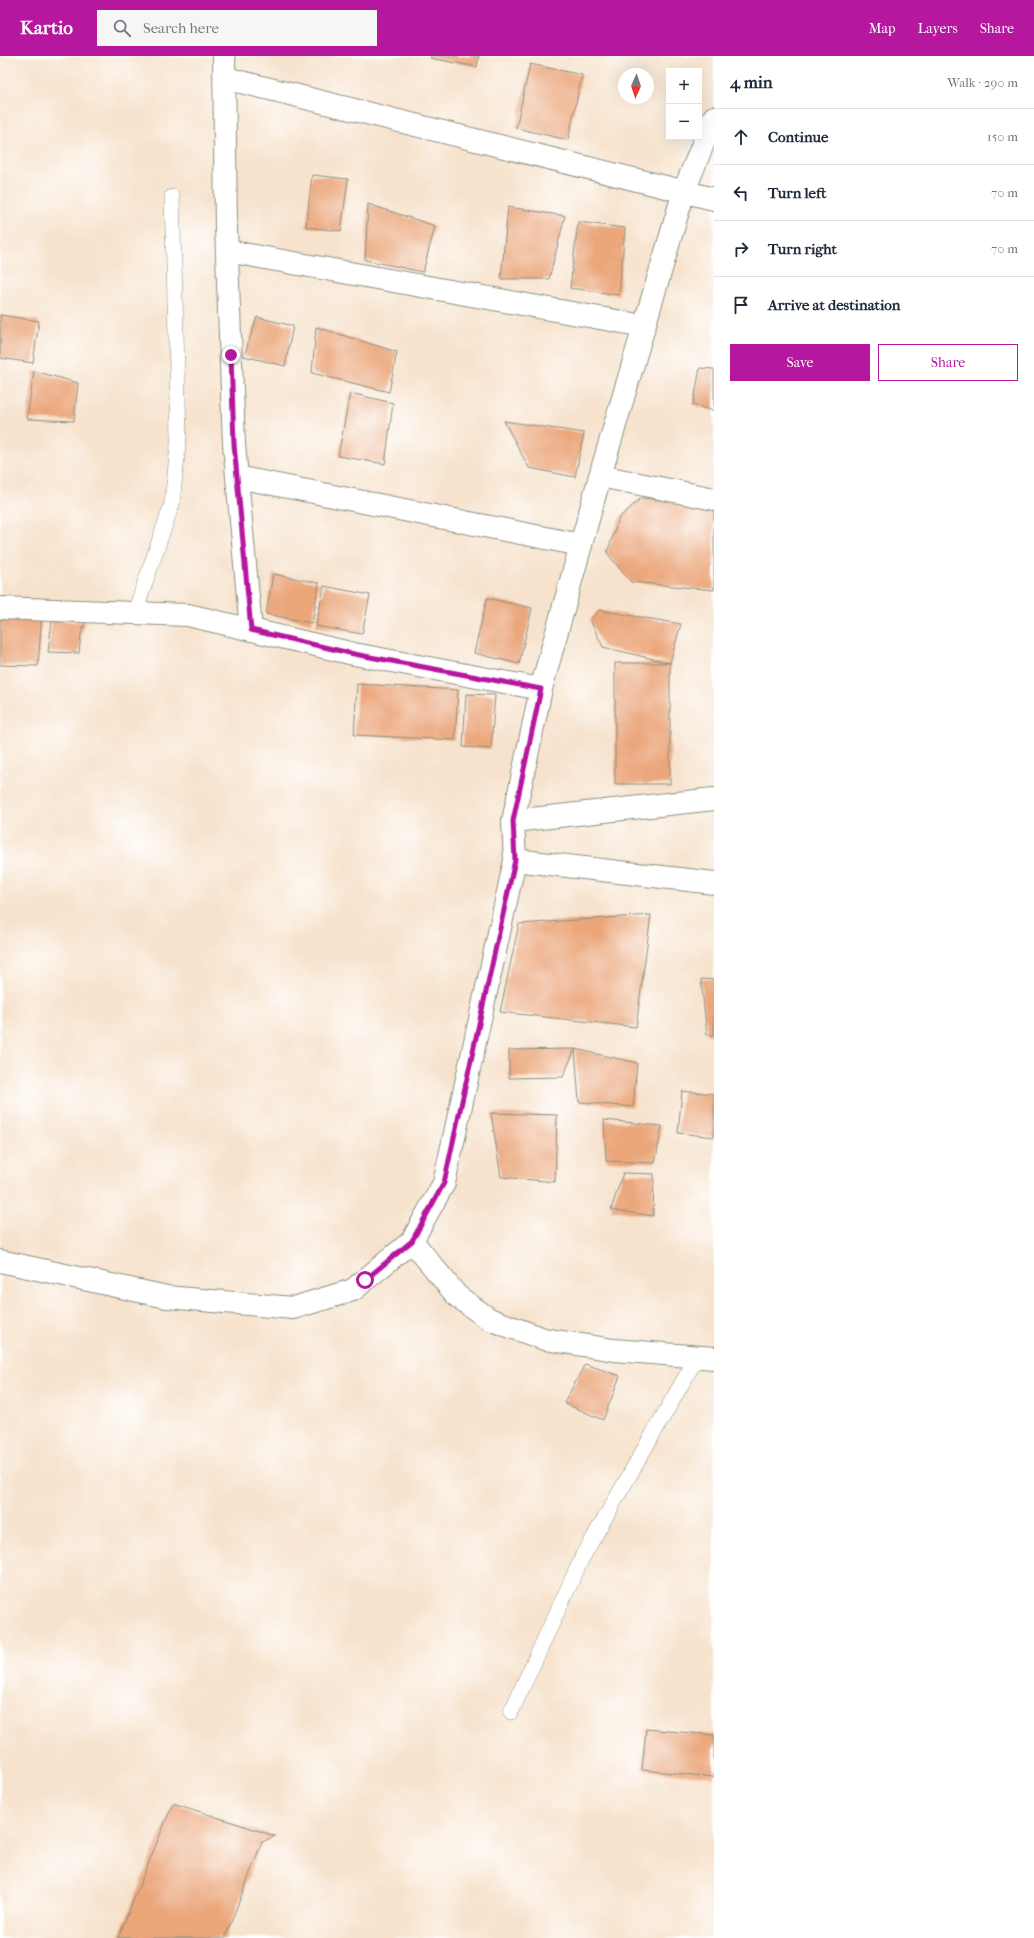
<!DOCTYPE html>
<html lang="en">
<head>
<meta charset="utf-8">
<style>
	:root { --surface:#fff; --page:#f6f6f7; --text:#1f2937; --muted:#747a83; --line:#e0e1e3; --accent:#b5179e }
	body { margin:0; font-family:"IM FELL French Canon",serif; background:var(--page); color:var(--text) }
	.controls { position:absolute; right:12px; top:12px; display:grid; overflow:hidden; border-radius:0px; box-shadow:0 4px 16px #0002 }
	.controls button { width:36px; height:36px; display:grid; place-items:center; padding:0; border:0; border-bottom:1px solid var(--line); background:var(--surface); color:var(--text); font:20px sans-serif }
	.compass { position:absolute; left:618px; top:12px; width:36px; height:36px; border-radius:50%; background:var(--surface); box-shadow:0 4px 16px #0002; rotate:183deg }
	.stop { position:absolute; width:12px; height:12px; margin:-9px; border:3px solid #b5179e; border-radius:50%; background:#fff }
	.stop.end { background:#b5179e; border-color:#fff; box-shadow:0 1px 4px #0008 }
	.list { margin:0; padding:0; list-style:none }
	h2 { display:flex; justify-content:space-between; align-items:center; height:52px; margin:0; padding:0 16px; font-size:17px }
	h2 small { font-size:13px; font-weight:400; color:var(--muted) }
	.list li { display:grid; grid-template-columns:26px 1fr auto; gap:12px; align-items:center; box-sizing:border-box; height:56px; padding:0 16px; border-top:1px solid var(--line) }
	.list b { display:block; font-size:15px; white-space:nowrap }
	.list em { font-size:13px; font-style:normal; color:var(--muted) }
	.actions { display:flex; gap:8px; padding:12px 16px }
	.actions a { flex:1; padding:9px 0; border:1px solid var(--accent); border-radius:0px; text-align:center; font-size:14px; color:var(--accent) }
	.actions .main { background:var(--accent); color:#fff }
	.icon { flex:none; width:22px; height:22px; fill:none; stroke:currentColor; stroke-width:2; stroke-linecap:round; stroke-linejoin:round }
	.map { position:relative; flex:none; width:714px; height:1882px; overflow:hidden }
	header { display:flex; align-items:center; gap:24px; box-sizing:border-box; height:56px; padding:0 20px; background:var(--accent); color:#fff }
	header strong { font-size:19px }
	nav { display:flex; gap:22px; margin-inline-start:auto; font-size:14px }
	.search { width:280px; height:36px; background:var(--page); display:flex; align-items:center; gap:10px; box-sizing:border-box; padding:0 14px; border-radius:0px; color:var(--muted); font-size:15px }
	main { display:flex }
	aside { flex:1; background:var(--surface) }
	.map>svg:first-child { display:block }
</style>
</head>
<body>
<header>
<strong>Kartio</strong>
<div class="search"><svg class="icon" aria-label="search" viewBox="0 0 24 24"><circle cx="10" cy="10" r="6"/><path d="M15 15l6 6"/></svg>Search here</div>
<nav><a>Map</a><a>Layers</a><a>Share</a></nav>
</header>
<main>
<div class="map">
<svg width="714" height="1882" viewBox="0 0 714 1882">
	<rect width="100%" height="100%" fill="#fff"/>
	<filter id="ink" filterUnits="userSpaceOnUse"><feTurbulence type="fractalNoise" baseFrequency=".025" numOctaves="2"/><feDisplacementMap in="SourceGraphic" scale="8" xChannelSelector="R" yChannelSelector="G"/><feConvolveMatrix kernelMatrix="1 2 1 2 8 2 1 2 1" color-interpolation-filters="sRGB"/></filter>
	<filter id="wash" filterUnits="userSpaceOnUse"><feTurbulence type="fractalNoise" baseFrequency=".012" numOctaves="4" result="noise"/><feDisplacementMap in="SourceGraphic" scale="16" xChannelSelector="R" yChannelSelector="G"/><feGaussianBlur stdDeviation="0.9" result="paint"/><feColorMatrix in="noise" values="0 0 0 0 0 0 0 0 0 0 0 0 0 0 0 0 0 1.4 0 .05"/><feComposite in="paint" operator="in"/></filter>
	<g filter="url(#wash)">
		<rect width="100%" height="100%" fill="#f7e3cd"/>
		<g id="blocks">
			<g fill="#eba67a">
				<polygon points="431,0 479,0 477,11 430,2"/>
				<polygon points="530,8 582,19 568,84 516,72"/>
				<polygon points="312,119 348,123 341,175 306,171"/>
				<polygon points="368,148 435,170 423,216 365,204"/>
				<polygon points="508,151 565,160 549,223 501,223"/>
				<polygon points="578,166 625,172 619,239 570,232"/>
				<polygon points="0,259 39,265 33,307 0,302"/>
				<polygon points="257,261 293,270 285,310 244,300"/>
				<polygon points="316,271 397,296 389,336 312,317"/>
				<polygon points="700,312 714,313 714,355 693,349"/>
				<polygon points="34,315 78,327 74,365 27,363"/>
				<polygon points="350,337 393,347 385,408 338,400"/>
				<polygon points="504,365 584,377 575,421 529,412"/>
				<polygon points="641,442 714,449 714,534 631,526 607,497 619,462"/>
				<polygon points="273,518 319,527 312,567 266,558"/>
				<polygon points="324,530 370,539 362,578 316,570"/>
				<polygon points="487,542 532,552 519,608 474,597"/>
				<polygon points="599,554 681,568 670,607 603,591 590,564"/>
				<polygon points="42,557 38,610 0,609 0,562"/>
				<polygon points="52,564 85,566 81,578 79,597 48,596"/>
				<rect x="615" y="607" width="55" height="121"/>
				<polygon points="357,628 458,634 455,684 354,679"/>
				<polygon points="466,638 495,639 491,693 463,691"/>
				<polygon points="651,859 636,971 500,956 519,868"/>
				<polygon points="701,923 714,924 714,979 707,979"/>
				<polygon points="575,993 563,1021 509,1022 509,994"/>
				<polygon points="575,993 637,1007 633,1051 579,1046"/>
				<polygon points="682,1035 714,1038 714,1081 678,1077"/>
				<polygon points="491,1057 557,1059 555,1126 501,1121"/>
				<polygon points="604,1064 662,1070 655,1107 606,1105"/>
				<polygon points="623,1117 654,1118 653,1160 611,1154"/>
				<polygon points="585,1308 620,1320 603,1364 564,1347"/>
				<polygon points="646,1673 714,1679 714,1721 642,1714"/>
				<polygon points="173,1747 275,1780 262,1786 225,1882 118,1882"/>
			</g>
		</g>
	</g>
	<g filter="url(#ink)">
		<use href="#blocks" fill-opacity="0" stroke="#8b9080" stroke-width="1"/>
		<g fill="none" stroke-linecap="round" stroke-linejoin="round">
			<defs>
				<g id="lane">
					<polyline points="135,556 172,448 179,379 172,141"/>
					<polyline points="511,1656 582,1502 697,1301"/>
				</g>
				<g id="street">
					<polyline points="224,0 226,172 234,388 251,574"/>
					<polyline points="225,22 714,143"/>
					<polyline points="227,195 644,270"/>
					<polyline points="600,420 714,443"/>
					<polyline points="237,421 581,489"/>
					<polyline points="0,552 188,559 354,598 541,633"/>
					<polyline points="513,765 714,743"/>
					<polyline points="515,804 714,827"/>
					<polyline points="412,1185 457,1240 489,1263 544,1283 614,1294 714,1302"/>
					<polyline points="0,1205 167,1241 293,1252 353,1234 412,1185 444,1127 515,804 513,765 541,633 600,420 684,135 714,61"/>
				</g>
			</defs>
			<use href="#lane" stroke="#8b9080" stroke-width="16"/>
			<use href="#street" stroke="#8b9080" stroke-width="24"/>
			<use href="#lane" stroke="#fff" stroke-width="15"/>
			<use href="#street" stroke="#fff" stroke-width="22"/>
		</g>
	</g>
	<g fill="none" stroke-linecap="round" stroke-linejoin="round" filter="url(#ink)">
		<polyline stroke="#b5179e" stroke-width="5" points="231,299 234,388 251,574 354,598 541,633 513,765 515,804 444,1127 412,1185 365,1224"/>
	</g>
</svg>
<div class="controls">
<button>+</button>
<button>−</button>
</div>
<svg class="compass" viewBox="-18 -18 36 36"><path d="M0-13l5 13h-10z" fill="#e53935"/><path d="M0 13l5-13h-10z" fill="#747a83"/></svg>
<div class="stop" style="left:365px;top:1224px"></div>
<div class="stop end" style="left:231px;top:299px"></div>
</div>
<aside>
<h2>4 min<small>Walk · 290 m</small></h2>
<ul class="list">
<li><svg class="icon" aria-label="ahead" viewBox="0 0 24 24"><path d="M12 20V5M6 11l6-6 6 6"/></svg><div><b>Continue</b></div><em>150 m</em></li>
<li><svg class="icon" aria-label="left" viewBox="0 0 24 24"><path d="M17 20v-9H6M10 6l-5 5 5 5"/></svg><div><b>Turn left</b></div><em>70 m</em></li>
<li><svg class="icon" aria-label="right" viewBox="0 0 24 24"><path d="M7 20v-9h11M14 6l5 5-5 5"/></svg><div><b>Turn right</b></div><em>70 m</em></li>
<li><svg class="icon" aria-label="arrive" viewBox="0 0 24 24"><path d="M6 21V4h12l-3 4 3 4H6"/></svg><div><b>Arrive at destination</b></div></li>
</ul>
<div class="actions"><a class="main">Save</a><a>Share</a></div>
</aside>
</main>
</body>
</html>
